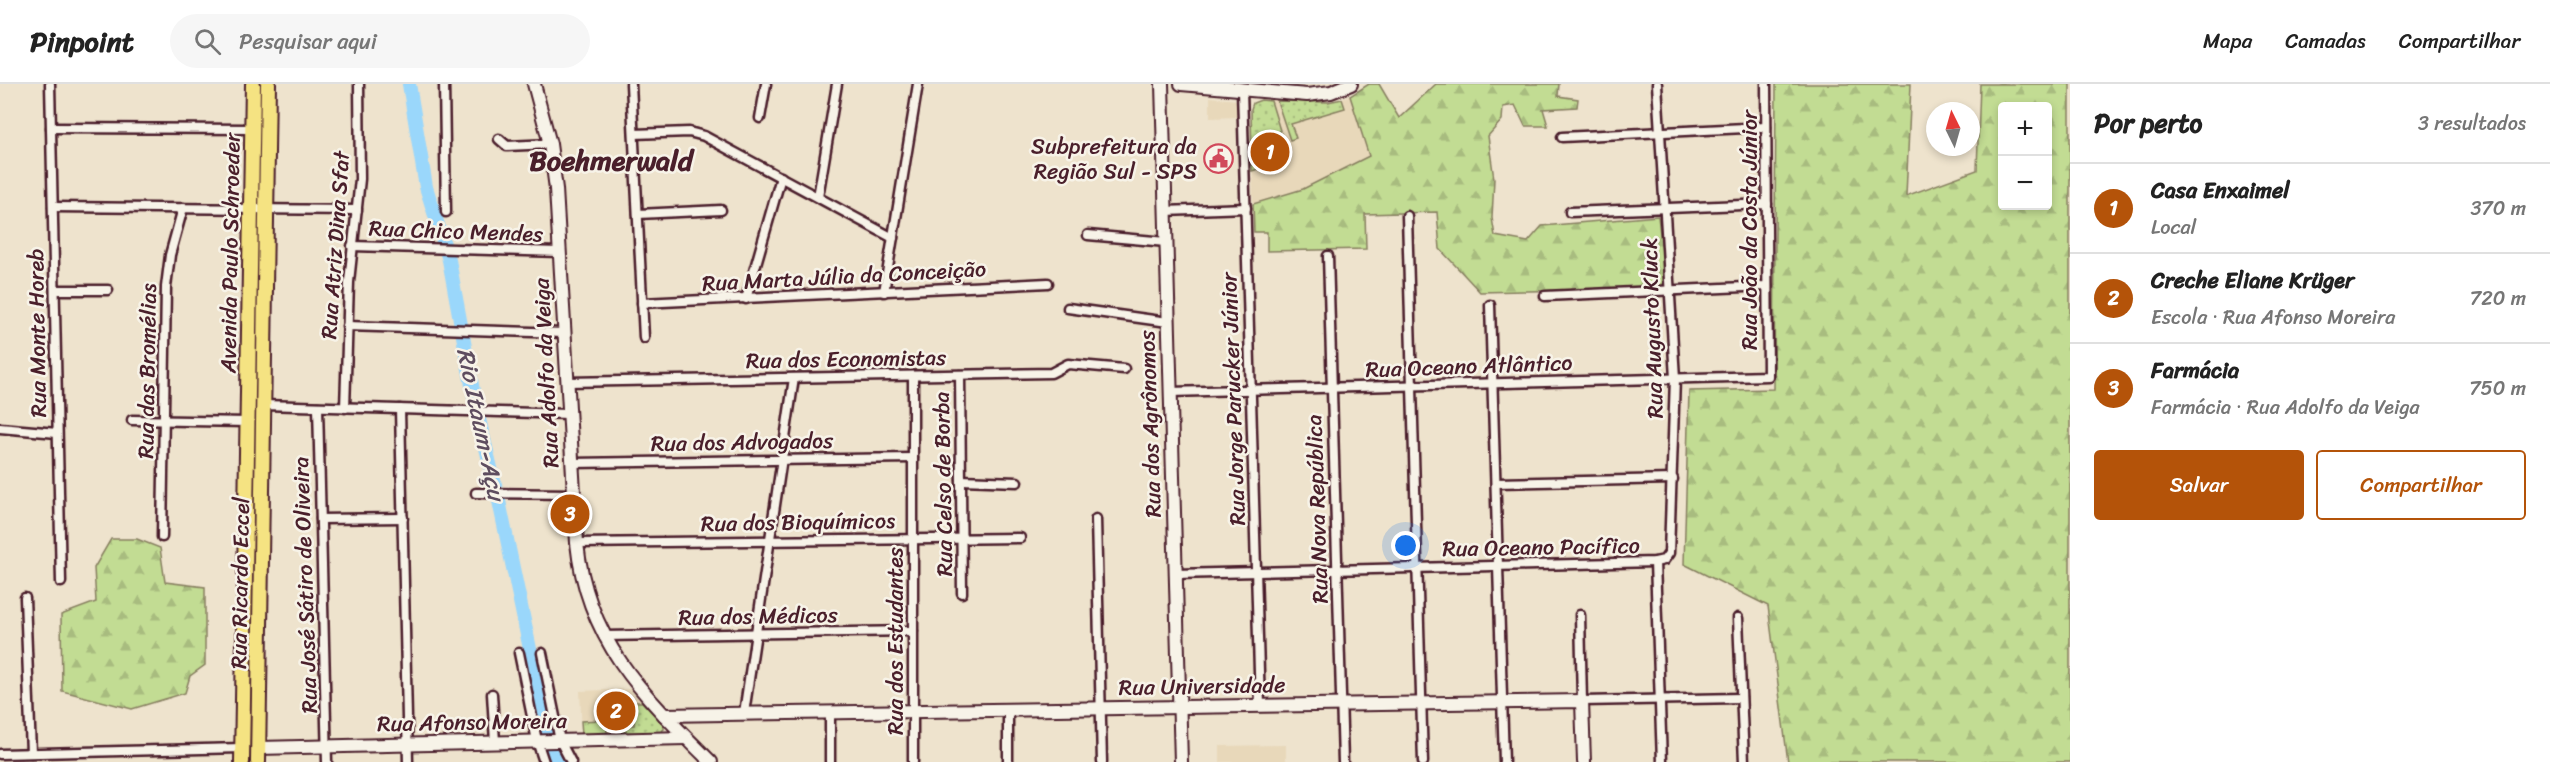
<!DOCTYPE html>
<html lang="pt">
<head>
<meta charset="utf-8">
<style>
	:root { --surface:#fff; --page:#f6f6f6; --text:#222; --muted:#767676; --line:#e0e0e0; --accent:#b45309 }
	body { margin:0; font-family:Sriracha,sans-serif; background:var(--page); color:var(--text) }
	.controls { position:absolute; right:18px; top:18px; display:grid; overflow:hidden; border-radius:6px; box-shadow:0 3px 9px #0003 }
	.controls button { width:54px; height:54px; display:grid; place-items:center; padding:0; border:0; border-bottom:2px solid var(--line); background:var(--surface); color:var(--text); font:30px sans-serif }
	.compass { position:absolute; left:1926px; top:18px; width:54px; height:54px; border-radius:50%; background:var(--surface); box-shadow:0 3px 9px #0003; rotate:355deg }
	.you { position:absolute; left:1406px; top:462px; width:21px; height:21px; margin:-15px; border:4px solid #fff; border-radius:50%; background:#1a73e8; box-shadow:0 0 0 9px #1a73e833 }
	.badge { display:grid; place-items:center; width:39px; height:39px; border-radius:50%; background:var(--accent); color:#fff; font-size:20px; font-weight:700 }
	.pin { position:absolute; translate:-50% -50%; border:3px solid #fff; box-shadow:0 2px 6px #0006 }
	.list { margin:0; padding:0; list-style:none }
	h2 { display:flex; justify-content:space-between; align-items:center; height:78px; margin:0; padding:0 24px; font-size:26px }
	h2 small { font-size:20px; font-weight:400; color:var(--muted) }
	.list li { display:grid; grid-template-columns:39px 1fr auto; gap:18px; align-items:center; box-sizing:border-box; height:90px; padding:0 24px; border-top:2px solid var(--line) }
	.list b { display:block; font-size:22px; white-space:nowrap }
	.list p { margin:0; font-size:20px; white-space:nowrap; color:var(--muted) }
	.list em { font-size:20px; font-style:normal; color:var(--muted) }
	.actions { display:flex; gap:12px; padding:18px 24px }
	.actions a { flex:1; padding:14px 0; border:2px solid var(--accent); border-radius:6px; text-align:center; font-size:21px; color:var(--accent) }
	.actions .main { background:var(--accent); color:#fff }
	.icon { flex:none; width:33px; height:33px; fill:none; stroke:currentColor; stroke-width:2; stroke-linecap:round; stroke-linejoin:round }
	.map { position:relative; flex:none; width:2070px; height:678px; overflow:hidden }
	header { display:flex; align-items:center; gap:36px; box-sizing:border-box; height:84px; padding:0 30px; background:var(--surface); border-bottom:2px solid var(--line) }
	header strong { font-size:28px }
	nav { display:flex; gap:33px; margin-inline-start:auto; font-size:21px }
	.search { width:420px; height:54px; background:var(--page); display:flex; align-items:center; gap:15px; box-sizing:border-box; padding:0 21px; border-radius:33px; color:var(--muted); font-size:22px }
	main { display:flex }
	aside { flex:1; background:var(--surface) }
	.map>svg:first-child { display:block }
</style>
</head>
<body>
<header>
<strong>Pinpoint</strong>
<div class="search"><svg class="icon" aria-label="search" viewBox="0 0 24 24"><circle cx="10" cy="10" r="6"/><path d="M15 15l6 6"/></svg>Pesquisar aqui</div>
<nav><a>Mapa</a><a>Camadas</a><a>Compartilhar</a></nav>
</header>
<main>
<div class="map">
<svg width="2070" height="678" viewBox="0 0 2070 678">
	<defs>
		<pattern id="grass-dots" width="8" height="8" patternUnits="userSpaceOnUse" patternTransform="scale(1.5)"><rect width="8" height="8" fill="#c2dc93"/><path d="M2 2h.1M6 6h.1" fill="none" stroke="#a8bc7f" stroke-width="1.8" stroke-linecap="round"/></pattern>
		<pattern id="forest-firs" width="22" height="20" patternUnits="userSpaceOnUse" patternTransform="scale(1.5)"><rect width="22" height="20" fill="#c2dc93"/><path d="M5 1l3.5 6h-7zM16 11l3.5 6h-7z" fill="#a8bc7f"/></pattern>
		<pattern id="park-tufts" width="24" height="20" patternUnits="userSpaceOnUse" patternTransform="scale(1.5)"><rect width="24" height="20" fill="#c2dc93"/><path d="M3 7l-1-3M5 7V3M7 7l1-3M15 17l-1-3M17 17v-4M19 17l1-3" fill="none" stroke="#a8bc7f"/></pattern>
	</defs>
	<rect width="100%" height="100%" fill="#eee3cd"/>
	<filter id="ink" filterUnits="userSpaceOnUse"><feTurbulence type="fractalNoise" baseFrequency=".0167" numOctaves="2"/><feDisplacementMap in="SourceGraphic" scale="12" xChannelSelector="R" yChannelSelector="G"/><feConvolveMatrix kernelMatrix="1 2 1 2 8 2 1 2 1" color-interpolation-filters="sRGB"/></filter>
	<g filter="url(#ink)">
		<g fill="#e8d8ba">
			<polygon points="1350,12 1369,72 1303,105 1253,120 1251,25 1253,19 1261,16 1328,18"/>
			<polygon points="1210,13 1236,16 1237,33 1210,34"/>
			<polygon points="631,605 664,641 664,645 660,648 582,651 580,607"/>
			<polygon points="1286,661 1286,678 1220,678 1220,662"/>
		</g>
		<g fill="url(#grass-dots)" stroke="#867e5f" stroke-width="1.5">
			<polygon points="1342,15 1345,24 1291,40 1296,54 1290,56 1277,17 1328,18"/>
			<polygon points="1261,16 1271,17 1289,76 1252,87 1251,25 1253,19"/>
			<polygon points="635,618 642,618 664,641 664,645 660,648 616,650 616,642 634,641"/>
		</g>
		<g fill="url(#forest-firs)" stroke="#867e5f" stroke-width="1.5" fill-rule="evenodd">
			<polygon points="1369,0 1379,0 1399,34 1436,0 1559,0 1558,12 1578,15 1577,23 1543,25 1548,42 1525,42 1515,21 1503,23 1502,36 1488,52 1494,95 1492,134 1495,152 1528,158 1542,142 1658,132 1666,204 1480,208 1440,165 1437,128 1365,130 1366,165 1267,167 1267,148 1254,148 1253,120 1303,105 1369,72 1350,12"/>
			<path d="M 1776,0 L 1911,0 L 1906,112 L 1977,86 L 1980,0 L 2070,0 L 2070,678 L 1788,678 L 1768,522 L 1684,480 L 1689,307 L 1774,305 ZM 2048,22 L 2048,122 L 2002,122 L 2002,22 Z"/>
			<polygon points="111,455 137,455 160,464 165,498 205,503 205,581 190,592 185,609 132,625 62,607 61,531 96,518 94,484"/>
		</g>
		<polygon fill="url(#park-tufts)" stroke="#867e5f" stroke-width="1.5" points="602,636 602,642 607,642 607,650 582,651 581,637"/>
		<g fill="none" stroke-linecap="round" stroke-linejoin="round">
			<polyline stroke="#9ad7fb" stroke-width="14" points="409,0 426,103 449,176 476,323 499,417 548,651 558,678"/>
			<defs>
				<g id="street">
					<polyline points="50,0 61,498"/>
					<polyline points="444,0 446,128"/>
					<polyline points="631,0 644,254"/>
					<polyline points="1242,6 1260,622"/>
					<polyline points="760,34 766,0"/>
					<polyline points="51,44 253,45"/>
					<polyline points="634,50 689,48 704,52 893,154"/>
					<polyline points="1562,53 1766,43"/>
					<polyline points="499,55 507,62 550,60"/>
					<polyline points="818,113 837,0"/>
					<polyline points="53,123 357,126"/>
					<polyline points="1165,127 1246,124"/>
					<polyline points="1570,128 1767,120"/>
					<polyline points="638,130 721,126"/>
					<polyline points="1407,132 1423,678"/>
					<polyline points="1088,151 1166,158"/>
					<polyline points="352,162 559,168"/>
					<polyline points="1328,172 1343,678"/>
					<polyline points="55,206 108,206"/>
					<polyline points="884,208 918,0"/>
					<polyline points="1545,212 1767,202"/>
					<polyline points="746,215 781,93"/>
					<polyline points="642,219 1048,199"/>
					<polyline points="1490,221 1504,678"/>
					<polyline points="1068,224 1168,238"/>
					<polyline points="347,242 564,249"/>
					<polyline points="960,291 962,509"/>
					<polyline points="913,292 913,678"/>
					<polyline points="567,298 1051,289 1068,280 1124,285"/>
					<polyline points="1170,308 1768,292 1766,0"/>
					<polyline points="263,321 569,330"/>
					<polyline points="318,323 327,678"/>
					<polyline points="345,324 349,198 360,95 359,0"/>
					<polyline points="400,325 408,678"/>
					<polyline points="132,336 248,338"/>
					<polyline points="0,344 57,349"/>
					<polyline points="572,379 913,374"/>
					<polyline points="961,396 1017,398"/>
					<polyline points="1496,399 1673,395"/>
					<polyline points="476,409 574,410"/>
					<polyline points="321,435 403,434"/>
					<polyline points="1096,435 1102,678"/>
					<polyline points="162,453 166,203 170,171 183,124"/>
					<polyline points="577,459 1020,454"/>
					<polyline points="1655,478 1662,678"/>
					<polyline points="1175,490 1655,478 1664,476 1669,469 1675,294 1657,0"/>
					<polyline points="25,514 31,669"/>
					<polyline points="1580,531 1582,617 1741,614"/>
					<polyline points="1738,534 1744,678"/>
					<polyline points="604,552 913,547"/>
					<polyline points="519,569 537,657 544,678"/>
					<polyline points="542,569 560,657 571,678"/>
					<polyline points="492,610 495,658"/>
					<polyline points="1008,626 1008,678"/>
					<polyline points="830,628 830,678"/>
					<polyline points="744,629 794,294"/>
					<polyline points="0,670 242,664"/>
				</g>
				<g id="secondary">
					<path d="M 534,0 L 550,60 L 556,105 L 577,459 C 587,558 644,612 711,678"/>
					<polyline points="1162,0 1181,678"/>
					<polyline points="1181,0 1307,11 1331,8 1351,0"/>
					<polyline points="664,631 1582,617 1584,678"/>
					<polyline points="258,664 686,654"/>
				</g>
				<g id="primary">
					<polyline points="242,678 253,0"/>
					<polyline points="258,678 268,0"/>
				</g>
			</defs>
			<use href="#street" stroke="#4a1f2b" stroke-width="13"/>
			<use href="#secondary" stroke="#4a1f2b" stroke-width="16"/>
			<use href="#primary" stroke="#4a1f2b" stroke-width="18"/>
			<use href="#street" stroke="#f7f3e8" stroke-width="8"/>
			<use href="#secondary" stroke="#f7f3e8" stroke-width="12"/>
			<use href="#primary" stroke="#f5e382" stroke-width="14"/>
		</g>
	</g>
	<defs>
		<symbol id="civic-ring" viewBox="-11 -11 22 22"><circle r="9.5" fill="#f7f3e8" stroke="#d1495b" stroke-width="1.5"/><path d="M-.6-6.5H3V-4.5H.6V-3L4-1V1h2V6H-6V1h2V-1L-.6-3ZM-1.2 2.5V6h2.4V2.5Z" fill="#d1495b"/></symbol>
	</defs>
	<g fill-rule="evenodd">
		<use href="#civic-ring" x="1202" y="58" width="33" height="33"/>
	</g>
	<g text-anchor="middle" dominant-baseline="central" stroke-width="5" stroke-linejoin="round" paint-order="stroke">
		<g font-size="22" fill="#4a1f2b" stroke="#f7f3e8" text-anchor="end">
			<text x="1197" y="62">Subprefeitura da<tspan x="1197" dy="25">Região Sul - SPS</tspan></text>
		</g>
		<g font-size="22" fill="#4a1f2b" stroke="#f7f3e8">
			<text transform="translate(1749 146) rotate(-90)">Rua João da Costa Júnior</text>
			<text transform="translate(456 147) rotate(2)">Rua Chico Mendes</text>
			<text transform="translate(335 161) rotate(-86)">Rua Atriz Dina Sfat</text>
			<text transform="translate(230 169) rotate(-89)">Avenida Paulo Schroeder</text>
			<text transform="translate(844 192) rotate(-3)">Rua Marta Júlia da Conceição</text>
			<text transform="translate(1652 244) rotate(-92)">Rua Augusto Kluck</text>
			<text transform="translate(37 249) rotate(-91)">Rua Monte Horeb</text>
			<text transform="translate(846 275) rotate(-1)">Rua dos Economistas</text>
			<text transform="translate(1469 282) rotate(-2)">Rua Oceano Atlântico</text>
			<text transform="translate(147 287) rotate(-89)">Rua das Bromélias</text>
			<text transform="translate(546 289) rotate(-93)">Rua Adolfo da Veiga</text>
			<text transform="translate(1233 315) rotate(-92)">Rua Jorge Parucker Júnior</text>
			<text transform="translate(1150 340) rotate(-92)">Rua dos Agrônomos</text>
			<text transform="translate(742 358) rotate(-1)">Rua dos Advogados</text>
			<text transform="translate(943 400) rotate(-91)">Rua Celso de Borba</text>
			<text transform="translate(1317 425) rotate(-92)">Rua Nova República</text>
			<text transform="translate(798 438) rotate(-1)">Rua dos Bioquímicos</text>
			<text transform="translate(1541 463) rotate(-1)">Rua Oceano Pacífico</text>
			<text transform="translate(240 499) rotate(-89)">Rua Ricardo Eccel</text>
			<text transform="translate(305 501) rotate(-92)">Rua José Sátiro de Oliveira</text>
			<text transform="translate(758 532) rotate(-1)">Rua dos Médicos</text>
			<text transform="translate(895 557) rotate(-90)">Rua dos Estudantes</text>
			<text transform="translate(1202 602) rotate(-1)">Rua Universidade</text>
			<text transform="translate(472 638) rotate(-1)">Rua Afonso Moreira</text>
		</g>
		<g font-size="24" font-style="italic" fill="#5e4d5f" stroke="#f7f3e8">
			<text transform="translate(481 340) rotate(78)">Rio Itaum-Açu</text>
		</g>
		<g font-size="28" font-weight="bold" fill="#4a1f2b" stroke="#f7f3e8">
			<text x="611" y="76">Boehmerwald</text>
		</g>
	</g>
</svg>
<div class="controls">
<button>+</button>
<button>−</button>
</div>
<svg class="compass" viewBox="-18 -18 36 36"><path d="M0-13l5 13h-10z" fill="#e53935"/><path d="M0 13l5-13h-10z" fill="#767676"/></svg>
<div class="you"></div>
<div class="pin badge" style="left:1270px;top:68px">1</div>
<div class="pin badge" style="left:616px;top:627px">2</div>
<div class="pin badge" style="left:570px;top:430px">3</div>
</div>
<aside>
<h2>Por perto<small>3 resultados</small></h2>
<ul class="list">
<li><span class="badge">1</span><div><b>Casa Enxaimel</b><p>Local</p></div><em>370 m</em></li>
<li><span class="badge">2</span><div><b>Creche Eliane Krüger</b><p>Escola · Rua Afonso Moreira</p></div><em>720 m</em></li>
<li><span class="badge">3</span><div><b>Farmácia</b><p>Farmácia · Rua Adolfo da Veiga</p></div><em>750 m</em></li>
</ul>
<div class="actions"><a class="main">Salvar</a><a>Compartilhar</a></div>
</aside>
</main>
</body>
</html>
